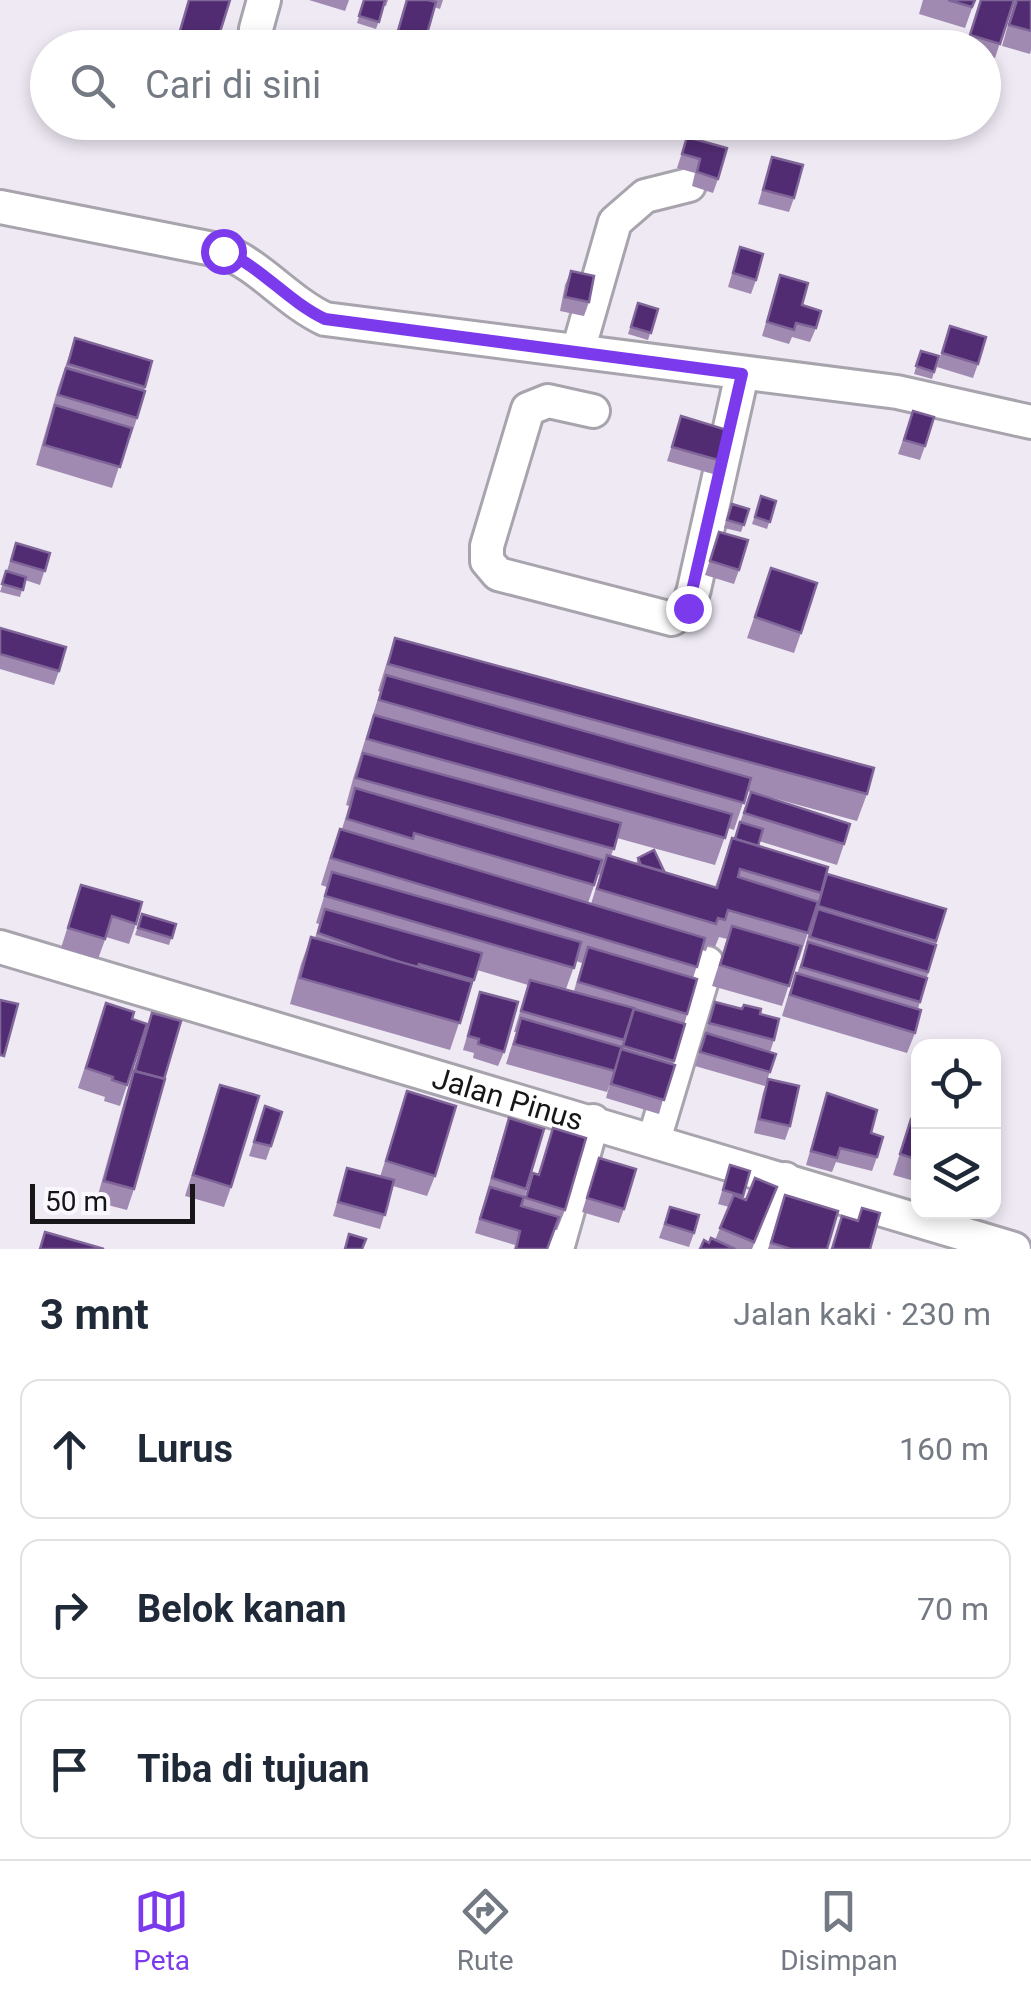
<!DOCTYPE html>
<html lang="id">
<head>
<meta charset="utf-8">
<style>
	:root { --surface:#fff; --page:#f6f6f7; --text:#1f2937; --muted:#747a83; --line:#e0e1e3; --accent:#7c3aed }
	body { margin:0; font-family:Roboto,sans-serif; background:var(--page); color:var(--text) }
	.controls { position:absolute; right:30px; bottom:30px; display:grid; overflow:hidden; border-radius:20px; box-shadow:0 5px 15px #0003 }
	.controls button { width:90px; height:90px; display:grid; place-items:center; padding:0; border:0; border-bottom:2px solid var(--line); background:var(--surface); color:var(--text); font:50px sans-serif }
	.scale { position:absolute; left:30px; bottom:25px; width:165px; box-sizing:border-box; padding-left:10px; border:5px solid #161518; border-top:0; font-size:28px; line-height:35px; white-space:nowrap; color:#161518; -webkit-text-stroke:8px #fbf7ff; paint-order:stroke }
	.stop { position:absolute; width:30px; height:30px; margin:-22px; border:8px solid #7c3aed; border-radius:50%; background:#fff }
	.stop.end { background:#7c3aed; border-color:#fff; box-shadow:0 2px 10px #0008 }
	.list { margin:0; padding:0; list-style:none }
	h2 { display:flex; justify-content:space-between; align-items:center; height:130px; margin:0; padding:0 40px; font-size:42px }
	h2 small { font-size:32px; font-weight:400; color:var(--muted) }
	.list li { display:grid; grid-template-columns:65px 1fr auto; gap:30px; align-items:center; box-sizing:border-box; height:140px; margin:0 20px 20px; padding:0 20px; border:2px solid var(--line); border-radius:20px }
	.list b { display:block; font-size:38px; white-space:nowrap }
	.list em { font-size:32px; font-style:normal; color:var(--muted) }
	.icon { flex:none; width:55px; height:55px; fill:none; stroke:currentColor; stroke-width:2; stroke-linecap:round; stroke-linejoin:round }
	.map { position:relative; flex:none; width:1031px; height:1249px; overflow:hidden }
	.search { position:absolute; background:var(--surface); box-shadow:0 5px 15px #0003; left:30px; right:30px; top:30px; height:110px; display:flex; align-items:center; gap:25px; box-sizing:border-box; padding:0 35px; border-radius:55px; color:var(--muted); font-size:38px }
	.sheet { height:610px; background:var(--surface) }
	nav { display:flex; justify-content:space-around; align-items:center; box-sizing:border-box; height:140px; border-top:2px solid var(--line); background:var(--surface); font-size:28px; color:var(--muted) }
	nav a { display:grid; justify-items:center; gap:5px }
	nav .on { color:var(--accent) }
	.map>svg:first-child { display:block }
</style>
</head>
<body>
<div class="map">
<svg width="1031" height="1249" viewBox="0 0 1031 1249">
	<rect width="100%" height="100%" fill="#eee9f3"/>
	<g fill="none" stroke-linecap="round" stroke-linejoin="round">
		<defs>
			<g id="minor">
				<polyline points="256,29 264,0"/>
				<path d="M 0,207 L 223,251 C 261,266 287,301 325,319 L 897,392 L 1031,422"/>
				<polyline points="578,351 615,222 645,196 689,185"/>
				<polyline points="593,411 548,401 528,409 487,546 487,561 498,574 672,619 688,609 694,589 742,374"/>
				<path id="s1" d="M 0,947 L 1014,1249"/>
				<polyline points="654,1140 707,963"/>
				<polyline points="557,1249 593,1121"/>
				<polyline points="761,1249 785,1179"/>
			</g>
		</defs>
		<use href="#minor" stroke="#a8a4ad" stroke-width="38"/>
		<use href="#minor" stroke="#fff" stroke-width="32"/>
	</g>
	<g fill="#a08ab2" fill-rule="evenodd">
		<polygon points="309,0 349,0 345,11"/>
		<polygon points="364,0 388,0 386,6 384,6 376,29 357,23"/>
		<polygon points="406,0 443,0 440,9 434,7 423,48 392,48"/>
		<polygon points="923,0 975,0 965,28 919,14"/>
		<polygon points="980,0 1014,0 995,58 984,55 984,48 966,48"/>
		<polygon points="1015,0 1031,0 1031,50 1030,54 1002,46"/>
		<polygon points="687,137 718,179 713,193 692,186 695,173 677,168"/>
		<polygon points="772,157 794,198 789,212 758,204"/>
		<polygon points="740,247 756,280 751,294 728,287"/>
		<polygon points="571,271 589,302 584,316 560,311 565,285"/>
		<polygon points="780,275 802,305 816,328 810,342 792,337 789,344 762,336"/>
		<polygon points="638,303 658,309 648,340 628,334"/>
		<polygon points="950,326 978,364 973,378 937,367"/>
		<polygon points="75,338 152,361 137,418 130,439 128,439 112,488 36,465 58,388"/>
		<polygon points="921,351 939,356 932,379 914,374"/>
		<polygon points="913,411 925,446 920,460 898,454"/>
		<polygon points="681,416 718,460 713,474 667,461"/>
		<polygon points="761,496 776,501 767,529 752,524"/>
		<polygon points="732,504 749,509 741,532 724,528"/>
		<polygon points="719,532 739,570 734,584 705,575"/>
		<polygon points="16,543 50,553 40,585 25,580 20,597 0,592"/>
		<polygon points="771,568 801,633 794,653 747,638"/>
		<polygon points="0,628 59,671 54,685 0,669"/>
		<path d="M 395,638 L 867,794 L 857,821 L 751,792 L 844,844 L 837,865 L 759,841 L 758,846 L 825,880 L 946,909 L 918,1009 L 915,1033 L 907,1053 L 782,1016 L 789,993 L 803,958 L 810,926 L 799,960 L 797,960 L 782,1006 L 712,986 L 727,939 L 719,937 L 715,947 L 708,945 L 706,951 L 702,950 L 693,978 L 697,979 L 659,1114 L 606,1098 L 610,1083 L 607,1092 L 506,1064 L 516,1032 L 514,1032 L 528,985 L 477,970 L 450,1050 L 290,1004 L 301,964 L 311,937 L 315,938 L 319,924 L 316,923 L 327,887 L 321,885 L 330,856 L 340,829 L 342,829 L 349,806 L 346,805 L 353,779 L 380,692 L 378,691 L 386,665 ZM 747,791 L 751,792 L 734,839 L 732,838 L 715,887 L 664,872 L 638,858 L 636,864 L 611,856 L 617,838 L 715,865 L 728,828 L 734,830 ZM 598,874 L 600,875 L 591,904 L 588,903 ZM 576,961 L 582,963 L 574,991 L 566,989 Z"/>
		<polygon points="81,885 136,924 129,944 106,937 98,959 61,948"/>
		<polygon points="142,914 176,924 169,945 135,935"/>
		<polygon points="480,992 504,1052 498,1066 473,1058 474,1053 463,1050"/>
		<polygon points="715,1002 760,1014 774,1040 770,1052 776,1054 765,1086 695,1066"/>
		<polygon points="106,1003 132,1019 127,1085 120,1106 104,1101 105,1097 78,1088"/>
		<polygon points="152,1013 134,1189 127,1210 96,1202 127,1091"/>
		<polygon points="768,1079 790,1126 785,1140 754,1133 763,1093"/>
		<polygon points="220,1085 231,1187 224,1207 185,1196"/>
		<polygon points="407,1091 435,1176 427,1196 393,1186 380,1229 333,1216 347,1168 380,1177"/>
		<polygon points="827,1093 871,1133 877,1157 872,1171 836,1162 832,1172 806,1165"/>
		<polygon points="265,1106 271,1146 266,1160 249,1156"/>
		<polygon points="509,1118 544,1129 522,1206 533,1173 538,1174 553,1128 565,1210 557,1230 554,1230 547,1249 514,1249 515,1245 475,1233 502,1139"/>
		<polygon points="911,1119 918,1121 918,1182 893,1175"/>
		<polygon points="599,1158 624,1209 619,1223 582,1212"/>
		<polygon points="730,1165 750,1171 742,1199 772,1201 752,1249 700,1249 715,1240 729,1207 718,1204"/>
		<polygon points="785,1195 827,1249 768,1249"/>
		<polygon points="670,1207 694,1233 689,1247 659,1238"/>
	</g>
	<g fill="#512c72" stroke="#806599" stroke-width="2.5">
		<polygon points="189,0 230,0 215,48 175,48"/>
		<polygon points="364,0 385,0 379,22 359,16"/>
		<polygon points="407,0 428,0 436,2 423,48 393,48"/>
		<polygon points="948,0 975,0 972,7"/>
		<polygon points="981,0 1014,0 1000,44 970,35"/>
		<polygon points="1017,0 1031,0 1031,31 1009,25"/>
		<polygon points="687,137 727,148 718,179 697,172 700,159 682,154"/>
		<polygon points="772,157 803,165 794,198 763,190"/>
		<polygon points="740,247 763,254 756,280 733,273"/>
		<polygon points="571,271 594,276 589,302 565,297"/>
		<polygon points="780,275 808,283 802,305 821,311 816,328 796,323 794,330 767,322"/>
		<polygon points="638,303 658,309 651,333 631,327"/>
		<polygon points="950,326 986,337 978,364 942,353"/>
		<polygon points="75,338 152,361 145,387 68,364"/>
		<polygon points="921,351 939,356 934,372 916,366"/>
		<polygon points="66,368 145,391 137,418 58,395"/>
		<polygon points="55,405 132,428 120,467 44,445"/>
		<polygon points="913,411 934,417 925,446 904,440"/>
		<polygon points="681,416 727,430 718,460 672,447"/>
		<polygon points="761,496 776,501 770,522 755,517"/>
		<polygon points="732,504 749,509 744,525 727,520"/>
		<polygon points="719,532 748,540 739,570 710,561"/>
		<polygon points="16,543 50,553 45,571 11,561"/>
		<polygon points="771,568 817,583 801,633 755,617"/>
		<polygon points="6,571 26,577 23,590 2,584"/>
		<polygon points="0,628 66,647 59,671 0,654"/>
		<polygon points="395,638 874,768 867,794 388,664"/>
		<polygon points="386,675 751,778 744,803 379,700"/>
		<polygon points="374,715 732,814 725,838 367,739"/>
		<polygon points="363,753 621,823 614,849 356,778"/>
		<polygon points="355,788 602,860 594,885 414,833 413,839 347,819"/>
		<polygon points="751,792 850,824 844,844 744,813"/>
		<polygon points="740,822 763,829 758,846 735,839"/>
		<polygon points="340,829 705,938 697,967 331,858"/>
		<polygon points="732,838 828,867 821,893 740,869 738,877 818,902 808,933 728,910 725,920 718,918 716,924 597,889 607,855 717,888"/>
		<polygon points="654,850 664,871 662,871 641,865 638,858"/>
		<polygon points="332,872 581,942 574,968 325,896"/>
		<polygon points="827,874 946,909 936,941 818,906"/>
		<polygon points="81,885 142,902 136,924 112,916 105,939 68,928"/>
		<polygon points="325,909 482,953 474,980 419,964 418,967 408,965 318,933"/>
		<polygon points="818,909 936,945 928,972 810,937"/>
		<polygon points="142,914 176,924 172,938 138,928"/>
		<polygon points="732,926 801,946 789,986 720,965"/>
		<polygon points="311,937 472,982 460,1023 300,978"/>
		<polygon points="808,942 927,978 920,1002 801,967"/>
		<polygon points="588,947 697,979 687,1014 578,982"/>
		<polygon points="796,973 921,1010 915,1033 790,995"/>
		<polygon points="530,980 634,1008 624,1040 521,1011"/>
		<polygon points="480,992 518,1002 504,1052 478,1044 479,1039 468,1036"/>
		<polygon points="0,1000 18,1004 4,1056 0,1055"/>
		<polygon points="715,1002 742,1009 744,1005 761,1009 760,1014 779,1019 774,1040 709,1023"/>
		<polygon points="106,1003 134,1012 132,1019 147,1024 127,1085 112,1080 113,1077 86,1068"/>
		<polygon points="634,1009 685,1024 674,1061 623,1046"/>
		<polygon points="152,1013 181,1021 164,1079 135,1071"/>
		<polygon points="521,1018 622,1047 615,1071 514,1044"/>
		<polygon points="706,1033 776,1054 770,1072 700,1052"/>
		<polygon points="621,1049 675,1065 664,1100 611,1084"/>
		<polygon points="134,1071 165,1079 134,1189 104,1181"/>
		<polygon points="768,1079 799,1086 790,1126 759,1119"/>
		<polygon points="220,1085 259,1096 231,1187 193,1175"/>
		<polygon points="407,1091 456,1106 435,1176 386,1161"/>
		<polygon points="827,1093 877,1110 871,1133 883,1137 877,1157 840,1148 837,1158 811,1151"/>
		<polygon points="265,1106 282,1112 271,1146 254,1142"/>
		<polygon points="509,1118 544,1129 526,1189 492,1178"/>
		<polygon points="911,1119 918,1121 918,1160 900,1154"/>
		<polygon points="553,1128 586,1138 565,1210 526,1198 533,1173 539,1175"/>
		<polygon points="599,1158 636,1169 624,1209 587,1198"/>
		<polygon points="730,1165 750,1171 743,1196 723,1190"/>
		<polygon points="347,1168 394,1180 385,1215 338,1202"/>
		<polygon points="755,1178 777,1187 754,1242 720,1228 734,1195 746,1200"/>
		<polygon points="490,1187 524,1197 521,1206 559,1217 547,1249 516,1249 520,1231 480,1219"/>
		<polygon points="785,1195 838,1211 827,1249 791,1249 771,1243"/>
		<polygon points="670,1207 699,1215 694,1233 665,1224"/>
		<polygon points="862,1208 880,1213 870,1249 832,1249 842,1216 858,1221"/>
		<polygon points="45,1232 104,1249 40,1249"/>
		<polygon points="349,1234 366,1239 362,1249 345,1249"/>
		<polygon points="711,1238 735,1249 700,1249 704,1240 709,1243"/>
	</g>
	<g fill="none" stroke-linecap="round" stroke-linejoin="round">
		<path stroke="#7c3aed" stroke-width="12" d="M 223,251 C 261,266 287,301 325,319 L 742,374 L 688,608"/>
	</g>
	<g text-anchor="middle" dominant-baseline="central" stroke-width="10" stroke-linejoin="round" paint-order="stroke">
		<g font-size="30" fill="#161518" stroke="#fbf7ff">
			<text stroke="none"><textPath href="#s1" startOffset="530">Jalan Pinus</textPath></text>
		</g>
	</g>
</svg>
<div class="controls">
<button><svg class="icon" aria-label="locate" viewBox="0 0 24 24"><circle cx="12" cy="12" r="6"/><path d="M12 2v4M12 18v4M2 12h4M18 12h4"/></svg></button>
<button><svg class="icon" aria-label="layers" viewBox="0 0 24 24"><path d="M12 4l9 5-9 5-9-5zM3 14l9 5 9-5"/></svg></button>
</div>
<div class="scale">50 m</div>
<div class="stop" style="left:223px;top:251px"></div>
<div class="stop end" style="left:688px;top:608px"></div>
<div class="search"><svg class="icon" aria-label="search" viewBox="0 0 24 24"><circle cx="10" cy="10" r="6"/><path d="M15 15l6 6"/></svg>Cari di sini</div>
</div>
<section class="sheet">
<h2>3 mnt<small>Jalan kaki · 230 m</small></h2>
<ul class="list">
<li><svg class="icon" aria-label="ahead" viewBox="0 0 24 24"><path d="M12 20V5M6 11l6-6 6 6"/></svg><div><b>Lurus</b></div><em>160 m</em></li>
<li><svg class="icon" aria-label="right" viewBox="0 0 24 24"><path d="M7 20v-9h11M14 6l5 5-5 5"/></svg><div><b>Belok kanan</b></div><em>70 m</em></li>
<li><svg class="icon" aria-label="arrive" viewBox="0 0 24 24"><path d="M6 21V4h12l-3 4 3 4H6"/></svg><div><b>Tiba di tujuan</b></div></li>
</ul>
</section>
<nav>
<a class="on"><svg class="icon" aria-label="map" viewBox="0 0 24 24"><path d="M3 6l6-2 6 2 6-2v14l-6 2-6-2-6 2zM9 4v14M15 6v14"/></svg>Peta</a>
<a><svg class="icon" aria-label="directions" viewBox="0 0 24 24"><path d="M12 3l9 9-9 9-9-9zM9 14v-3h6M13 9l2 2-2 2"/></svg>Rute</a>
<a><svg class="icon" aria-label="saved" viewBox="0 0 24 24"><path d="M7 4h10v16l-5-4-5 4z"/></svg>Disimpan</a>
</nav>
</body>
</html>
